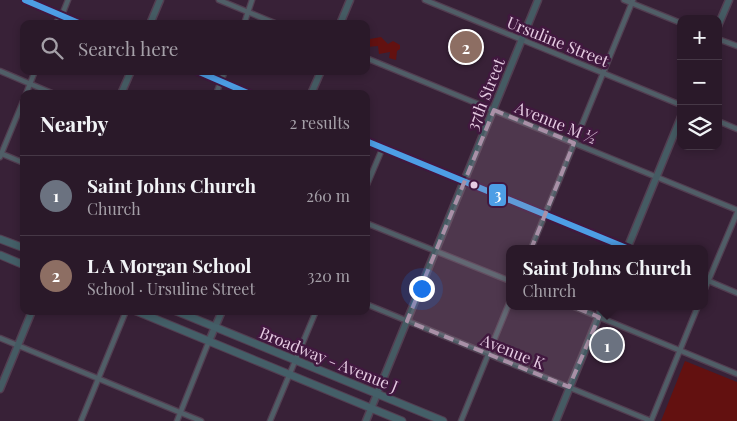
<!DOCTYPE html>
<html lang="en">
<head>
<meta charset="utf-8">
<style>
	:root { --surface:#2a1929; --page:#322231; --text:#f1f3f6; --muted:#a5a0a8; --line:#463846; --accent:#a990a7 }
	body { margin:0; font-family:"Playfair Display",serif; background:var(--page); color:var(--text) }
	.controls { position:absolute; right:15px; top:15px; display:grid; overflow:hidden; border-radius:10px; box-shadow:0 2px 8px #0003 }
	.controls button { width:45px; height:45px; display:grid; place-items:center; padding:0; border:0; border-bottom:1px solid var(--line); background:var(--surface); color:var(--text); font:25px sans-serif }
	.you { position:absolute; left:421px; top:288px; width:18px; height:18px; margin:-12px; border:4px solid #fff; border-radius:50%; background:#1a73e8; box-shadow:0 0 0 8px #1a73e833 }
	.badge { display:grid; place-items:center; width:32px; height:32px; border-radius:50%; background:var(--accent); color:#fff; font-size:16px; font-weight:700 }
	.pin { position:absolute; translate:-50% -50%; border:2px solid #fff; box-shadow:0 1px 5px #0006 }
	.popup { position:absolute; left:506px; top:245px; width:202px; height:65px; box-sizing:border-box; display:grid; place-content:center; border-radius:10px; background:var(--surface); filter:drop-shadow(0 1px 4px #0005); font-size:16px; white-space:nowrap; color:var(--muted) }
	.popup b { font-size:19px; color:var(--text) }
	.popup::after { content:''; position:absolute; left:50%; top:100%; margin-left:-10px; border:10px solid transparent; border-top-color:var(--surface) }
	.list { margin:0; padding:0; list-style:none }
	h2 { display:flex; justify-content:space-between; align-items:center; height:65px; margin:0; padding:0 20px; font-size:21px }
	h2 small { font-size:16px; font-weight:400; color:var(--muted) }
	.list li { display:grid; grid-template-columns:32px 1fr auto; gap:15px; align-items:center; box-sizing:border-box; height:80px; padding:0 20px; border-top:1px solid var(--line) }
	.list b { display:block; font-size:19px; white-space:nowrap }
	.list p { margin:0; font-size:16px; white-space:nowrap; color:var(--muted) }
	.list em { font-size:16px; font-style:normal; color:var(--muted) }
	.icon { flex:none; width:28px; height:28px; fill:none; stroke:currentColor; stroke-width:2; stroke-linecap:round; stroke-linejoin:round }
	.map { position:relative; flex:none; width:737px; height:421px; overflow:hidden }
	.search { position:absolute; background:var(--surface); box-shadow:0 2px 8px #0003; left:20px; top:20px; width:350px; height:55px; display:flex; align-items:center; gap:12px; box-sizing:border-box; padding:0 18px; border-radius:10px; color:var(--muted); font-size:19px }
	.panel { position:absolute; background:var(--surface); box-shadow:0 2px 8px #0003; left:20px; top:90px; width:350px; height:225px; border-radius:10px }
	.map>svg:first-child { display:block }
</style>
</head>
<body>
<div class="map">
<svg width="737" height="421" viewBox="0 0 737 421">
	<rect width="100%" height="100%" fill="#382137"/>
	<g fill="#631110">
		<polygon points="381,37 388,44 393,41 400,45 400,49 397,51 396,60 389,58 390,52 379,54 378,46 367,47 370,39"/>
		<polygon points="685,361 737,382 737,421 661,421"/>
	</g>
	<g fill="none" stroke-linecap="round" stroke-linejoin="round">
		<defs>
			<g id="street">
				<polyline points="25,0 82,24"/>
				<polyline points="219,0 277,24"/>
				<polyline points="425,0 681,105"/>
				<polyline points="624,0 681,23"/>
				<polyline points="55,24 62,15 68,0"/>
				<polyline points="244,24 252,0"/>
				<polyline points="718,39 737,46"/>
				<polyline points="366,58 737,210"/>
				<polyline points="0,71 54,94"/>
				<polyline points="196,71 251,94"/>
				<polyline points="26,94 35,71"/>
				<polyline points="216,94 225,71"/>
				<polyline points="718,121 737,129"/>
				<polyline points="366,141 629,248"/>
				<polyline points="0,153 24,163"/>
				<polyline points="0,157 24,99"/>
				<polyline points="366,187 383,147"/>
				<polyline points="366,223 510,281"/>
				<polyline points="531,249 633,0"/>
				<polyline points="704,279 737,293"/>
				<polyline points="704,291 737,213"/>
				<polyline points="366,304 651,421"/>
				<polyline points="572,306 737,374"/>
				<polyline points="0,338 201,421"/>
				<polyline points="81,421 126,311"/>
				<polyline points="177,421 209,341"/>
				<polyline points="270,421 316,311"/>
				<polyline points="461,421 510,301"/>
				<polyline points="651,421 698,306"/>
			</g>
			<g id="secondary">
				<polyline points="150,24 160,0"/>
				<polyline points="340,24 350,0"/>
				<polyline points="718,26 729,0"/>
				<polyline points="121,94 131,71"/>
				<polyline points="311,94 321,71"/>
				<polyline points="627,249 681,117"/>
				<polyline points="209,341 222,311"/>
				<polyline points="0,389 32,311"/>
				<polyline points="366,421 538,0"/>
				<polyline points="556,421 603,306"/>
			</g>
			<g id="primary">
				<polyline points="0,239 24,248"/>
				<polyline points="0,255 24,265"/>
				<polyline points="136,311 402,421"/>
				<polyline points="176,311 443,421"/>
			</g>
		</defs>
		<use href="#street" stroke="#523e51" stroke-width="7"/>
		<use href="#secondary" stroke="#523e51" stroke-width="9"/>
		<use href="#primary" stroke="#523e51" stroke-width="9"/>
		<use href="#street" stroke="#505e67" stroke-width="4.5"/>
		<use href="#secondary" stroke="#455b63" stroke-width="6"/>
		<use href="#primary" stroke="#445f68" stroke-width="7"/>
		<defs>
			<g id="bus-1">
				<polyline points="25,0 81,24"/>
				<polyline points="197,71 250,94"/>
				<polyline points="366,141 629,249"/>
			</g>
		</defs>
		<use href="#bus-1" stroke="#41183f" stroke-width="10"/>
		<use href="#bus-1" stroke="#4d9ee5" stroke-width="6"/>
	</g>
	<path fill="#a990a7" fill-opacity="0.2" stroke="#a990a7" stroke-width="4" stroke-dasharray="10 6" stroke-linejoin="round" d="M 494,110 L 574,143 L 517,284 L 599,317 L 569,387 L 407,321 Z"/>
	<circle fill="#e6cce3" stroke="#41183f" stroke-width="2" cx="474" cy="185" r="4.5"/>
	<g text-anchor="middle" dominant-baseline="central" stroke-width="5" stroke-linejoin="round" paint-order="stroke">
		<g font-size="16" fill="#e6cce3" stroke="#41183f">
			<text transform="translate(558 41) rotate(22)">Ursuline Street</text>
			<text transform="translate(485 94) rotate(-68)">37th Street</text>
			<text transform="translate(556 122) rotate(22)">Avenue M ½</text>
			<text transform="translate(513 351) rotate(22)">Avenue K</text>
			<text transform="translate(329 359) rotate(22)">Broadway - Avenue J</text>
		</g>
	</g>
	<rect stroke="#41183f" stroke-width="2" x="488" y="183" width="19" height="24" rx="5" fill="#4d9ee5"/>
	<g font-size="14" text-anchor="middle" font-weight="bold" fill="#fff">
		<text x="498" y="200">3</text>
	</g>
</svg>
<div class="controls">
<button>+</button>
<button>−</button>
<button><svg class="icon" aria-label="layers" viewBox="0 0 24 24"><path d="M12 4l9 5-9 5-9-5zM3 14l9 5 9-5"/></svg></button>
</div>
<div class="you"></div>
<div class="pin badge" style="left:607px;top:345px;background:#6b7280">1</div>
<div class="popup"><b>Saint Johns Church</b>Church</div>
<div class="pin badge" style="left:466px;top:47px;background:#8d6e63">2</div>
<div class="search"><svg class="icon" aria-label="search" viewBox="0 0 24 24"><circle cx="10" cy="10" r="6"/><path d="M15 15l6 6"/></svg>Search here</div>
<section class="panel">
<h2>Nearby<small>2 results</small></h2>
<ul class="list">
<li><span class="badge" style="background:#6b7280">1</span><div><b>Saint Johns Church</b><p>Church</p></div><em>260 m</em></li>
<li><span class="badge" style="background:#8d6e63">2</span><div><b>L A Morgan School</b><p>School · Ursuline Street</p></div><em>320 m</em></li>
</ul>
</section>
</div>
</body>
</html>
